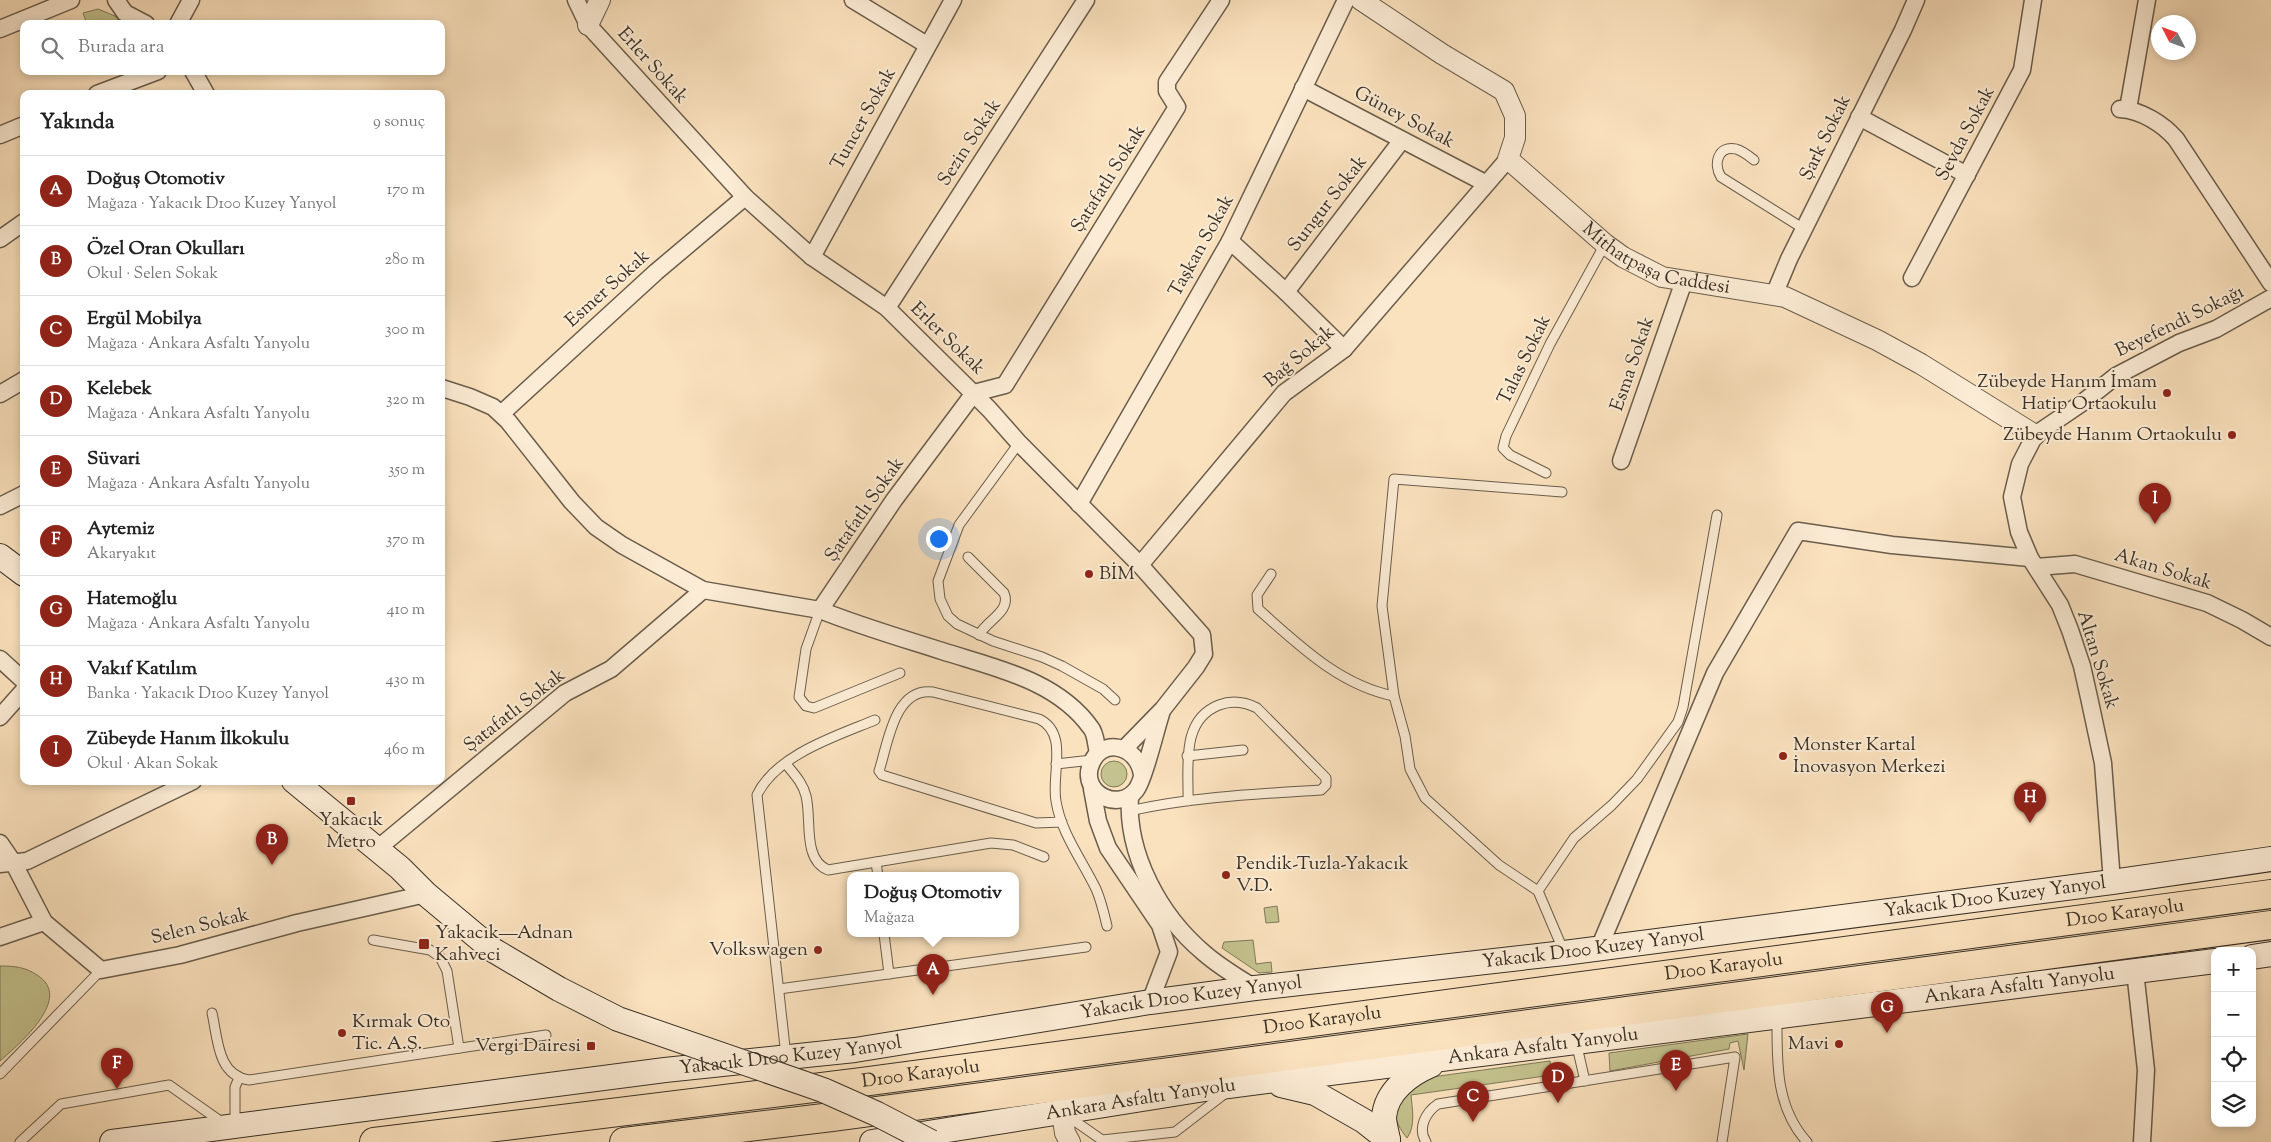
<!DOCTYPE html>
<html lang="tr">
<head>
<meta charset="utf-8">
<style>
	:root { --surface:#fff; --page:#f2f2f2; --text:#222; --muted:#767676; --line:#e0e0e0; --accent:#8f2418 }
	body { margin:0; font-family:"Sorts Mill Goudy",serif; background:var(--page); color:var(--text) }
	.controls { position:absolute; right:15px; bottom:15px; display:grid; overflow:hidden; border-radius:10px; box-shadow:0 2px 8px #0003 }
	.controls button { width:45px; height:45px; display:grid; place-items:center; padding:0; border:0; border-bottom:1px solid var(--line); background:var(--surface); color:var(--text); font:25px sans-serif }
	.compass { position:absolute; left:2151px; top:15px; width:45px; height:45px; border-radius:50%; background:var(--surface); box-shadow:0 2px 8px #0003; rotate:312deg }
	.you { position:absolute; left:938px; top:538px; width:18px; height:18px; margin:-12px; border:4px solid #fff; border-radius:50%; background:#1a73e8; box-shadow:0 0 0 8px #1a73e833 }
	.badge { display:grid; place-items:center; width:32px; height:32px; border-radius:50%; background:var(--accent); color:#fff; font-size:16px; font-weight:700 }
	.pin { position:absolute; translate:-50% -41px; filter:drop-shadow(0 1px 2px #0008) }
	.pin::after { content:''; position:absolute; top:26px; width:18px; height:15px; background:inherit; clip-path:polygon(0 0,100% 0,50% 100%) }
	.popup { position:absolute; left:847px; top:872px; width:172px; height:65px; box-sizing:border-box; display:grid; place-content:center; border-radius:10px; background:var(--surface); filter:drop-shadow(0 1px 4px #0005); font-size:16px; white-space:nowrap; color:var(--muted) }
	.popup b { font-size:19px; color:var(--text) }
	.popup::after { content:''; position:absolute; left:50%; top:100%; margin-left:-10px; border:10px solid transparent; border-top-color:var(--surface) }
	.list { margin:0; padding:0; list-style:none }
	h2 { display:flex; justify-content:space-between; align-items:center; height:65px; margin:0; padding:0 20px; font-size:21px }
	h2 small { font-size:16px; font-weight:400; color:var(--muted) }
	.list li { display:grid; grid-template-columns:32px 1fr auto; gap:15px; align-items:center; box-sizing:border-box; height:70px; padding:0 20px; border-top:1px solid var(--line) }
	.list b { display:block; font-size:19px; white-space:nowrap }
	.list p { margin:0; font-size:16px; white-space:nowrap; color:var(--muted) }
	.list em { font-size:16px; font-style:normal; color:var(--muted) }
	.icon { flex:none; width:28px; height:28px; fill:none; stroke:currentColor; stroke-width:2; stroke-linecap:round; stroke-linejoin:round }
	.map { position:relative; flex:none; width:2271px; height:1142px; overflow:hidden }
	.search { position:absolute; background:var(--surface); box-shadow:0 2px 8px #0003; left:20px; top:20px; width:425px; height:55px; display:flex; align-items:center; gap:12px; box-sizing:border-box; padding:0 18px; border-radius:10px; color:var(--muted); font-size:19px }
	.panel { position:absolute; background:var(--surface); box-shadow:0 2px 8px #0003; left:20px; top:90px; width:425px; height:695px; border-radius:10px }
	.map>svg:first-child { display:block }
</style>
</head>
<body>
<div class="map">
<svg width="2271" height="1142" viewBox="0 0 2271 1142">
	<rect width="100%" height="100%" fill="#fbe2be"/>
	<filter id="stains"><feTurbulence type="fractalNoise" baseFrequency=".004" numOctaves="4"/><feColorMatrix values="0 0 0 0 .2 0 0 0 0 .09 0 0 0 0 .02 0 0 0 .5 -.17"/></filter>
	<radialGradient id="worn" r=".72"><stop offset=".6" stop-color="#630" stop-opacity="0"/><stop offset="1" stop-color="#630" stop-opacity=".3"/></radialGradient>
	<g fill="#c4c28e" stroke="#7f7a5a">
		<polygon points="98,9 115,16 121,24 87,24 83,13"/>
		<circle cx="1114" cy="774" r="13"/>
		<polygon points="1277,906 1279,922 1266,923 1264,908"/>
		<polygon points="1253,940 1256,964 1271,962 1272,972 1259,973 1222,948 1224,942"/>
		<path d="M 0,966 C 15,966 25,967 37,975 C 74,998 20,1043 0,1061 Z"/>
		<polygon points="1748,1034 1744,1070 1738,1041 1730,1043 1729,1049 1610,1071 1609,1053"/>
		<path d="M 1550,1061 L 1552,1075 L 1411,1095 C 1412,1108 1416,1126 1407,1138 C 1396,1124 1393,1116 1397,1099 L 1424,1078 Z"/>
	</g>
	<g fill="none" stroke-linecap="round" stroke-linejoin="round">
		<defs>
			<g id="service">
				<path d="M 1754,160 C 1749,156 1743,151 1736,149 C 1718,145 1713,164 1721,177 L 1804,229"/>
				<polyline points="1019,443 959,525 938,581 940,599 948,616 957,624 993,641 1042,657 1062,666 1103,689 1115,700"/>
				<polyline points="1546,473 1510,455 1503,448 1506,436 1550,344 1605,244"/>
				<polyline points="1562,492 1394,479 1382,606 1394,696 1405,736 1410,769 1425,798 1499,865 1538,891 1564,952"/>
				<path d="M 968,557 L 1004,593 C 1012,611 986,621 979,635"/>
				<path d="M 1271,574 L 1257,595 L 1258,609 C 1299,645 1339,685 1394,696"/>
				<polyline points="820,610 806,649 799,697 806,706 814,708 900,673"/>
				<polyline points="1187,756 1243,750"/>
				<path d="M 786,764 C 794,774 803,783 806,796 C 812,819 802,859 828,870 L 991,843 L 1013,845 L 1044,857"/>
				<polyline points="1056,764 1092,760"/>
				<path d="M 1129,811 C 1192,797 1257,794 1321,790 L 1326,785 L 1326,778 L 1257,708 C 1245,702 1232,700 1219,705 C 1180,720 1189,768 1188,801"/>
				<path d="M 1062,822 L 1036,823 L 882,775 L 879,771 C 888,744 894,687 933,692 L 1039,719 C 1069,733 1051,775 1056,801 C 1061,833 1082,860 1096,889 C 1101,900 1104,913 1107,926"/>
				<polyline points="876,862 878,876"/>
				<polyline points="1538,891 1574,838 1612,805 1637,779 1678,722 1683,707 1717,515"/>
				<polyline points="884,934 889,974"/>
				<polyline points="373,940 430,950 440,957 447,971 459,1048"/>
				<polyline points="779,989 1086,947"/>
				<path d="M 212,1013 C 218,1039 217,1075 249,1080 L 546,1035"/>
				<path d="M 1777,1017 C 1777,1061 1775,1107 1807,1142"/>
				<polyline points="1576,1042 1585,1081"/>
				<path d="M 786,1056 L 757,795 C 776,755 836,736 875,720"/>
				<polyline points="0,1074 101,970"/>
				<polyline points="1066,1115 1102,1140 1175,1132 1227,1092"/>
				<polyline points="235,1126 235,1087 239,1078"/>
				<polyline points="20,1142 61,1104 169,1085 223,1123"/>
				<path d="M 1426,1142 C 1417,1128 1426,1112 1438,1104 L 1735,1057 L 1722,1142"/>
			</g>
			<g id="minor">
				<polyline points="116,0 125,13 146,24"/>
				<polyline points="576,0 588,25 745,197 812,257 887,308 989,409 1019,443 1140,565 1202,635 1204,654 1196,667 1163,709 1124,749"/>
				<polyline points="853,0 927,45"/>
				<polyline points="178,24 191,0"/>
				<polyline points="0,29 71,0"/>
				<polyline points="193,71 206,94"/>
				<polyline points="1303,88 1485,183"/>
				<polyline points="97,94 158,71"/>
				<path d="M 2120,109 C 2141,110 2163,124 2176,139 L 2271,283"/>
				<polyline points="2128,109 2147,0"/>
				<polyline points="1859,117 1967,175"/>
				<polyline points="0,135 24,125"/>
				<polyline points="0,239 24,222"/>
				<polyline points="1230,241 1286,292 1344,349"/>
				<polyline points="812,257 953,0"/>
				<polyline points="1912,278 2022,70 2033,0"/>
				<polyline points="1286,292 1402,140"/>
				<polyline points="1774,295 1789,259 1903,30 1916,0"/>
				<polyline points="887,308 1086,0"/>
				<polyline points="442,388 470,397 493,407 508,421 572,502 596,527 622,545 703,590 820,610 894,500 974,393 1005,385 1177,107 1167,91 1167,82 1221,0"/>
				<polyline points="0,394 24,380"/>
				<polyline points="501,414 656,272 745,197"/>
				<polyline points="1621,461 1684,281"/>
				<polyline points="1079,504 1230,241 1346,0"/>
				<polyline points="0,506 24,494"/>
				<polyline points="1140,565 1284,393 1344,349 1508,159"/>
				<polyline points="2036,567 2075,564 2207,603 2242,620 2271,637"/>
				<path d="M 820,610 C 860,626 901,638 942,651 C 995,668 1057,680 1091,728 C 1096,734 1096,746 1098,753"/>
				<polyline points="0,659 24,681"/>
				<polyline points="0,717 24,690"/>
				<path d="M 1142,775 C 1138,744 1099,736 1090,767 C 1082,794 1119,812 1136,790 C 1144,780 1156,729 1161,714"/>
				<polyline points="1092,789 1098,821 1108,848 1160,925 1169,952 1150,1002"/>
				<path d="M 1130,796 C 1126,854 1160,916 1204,953 C 1220,967 1237,977 1255,988"/>
				<polyline points="0,843 13,862 44,922 101,970 180,955 297,923 426,894"/>
				<polyline points="377,849 565,693 611,669 703,590"/>
				<polyline points="0,864 27,861 193,781"/>
				<polyline points="2112,882 2103,763 2090,702 2082,666 2070,630 2060,605 2030,558 2019,532 2012,497 2020,464 2035,435 2082,403 2116,376 2179,343 2216,329 2271,298"/>
				<polyline points="0,937 44,922"/>
				<polyline points="1599,948 1715,673 1798,531 1892,545 2030,558"/>
				<polyline points="2135,971 2146,1070 2142,1142"/>
			</g>
			<g id="tertiary">
				<path id="s1" d="M 1361,0 L 1442,54 L 1504,91 L 1515,116 L 1515,138 L 1508,159 L 1605,244 L 1623,257 L 1662,277 L 1785,297 L 1877,340 L 1921,364 L 2035,435"/>
				<polyline points="588,25 600,0"/>
				<polyline points="1062,1112 1065,1133 1070,1142"/>
			</g>
			<g id="secondary">
				<polyline points="0,556 24,574"/>
				<polyline points="294,781 400,868 426,894 493,950"/>
				<polyline points="2252,957 2271,954"/>
				<polyline points="1281,1085 1315,1093 1364,1121 1388,1140"/>
				<path d="M 1388,1140 C 1387,1133 1384,1124 1384,1117 C 1386,1091 1410,1074 1431,1065"/>
				<path id="s2" d="M 112,1142 L 665,1070 L 855,1050 L 1150,1002 L 1255,988 L 1564,953 L 2112,882 L 2271,859"/>
				<path id="s3" d="M 872,1142 L 1205,1089 L 2215,961"/>
			</g>
			<g id="trunk">
				<path id="s4" d="M 374,1142 L 862,1082 L 2271,894"/>
				<polyline points="624,1142 832,1117 2271,925"/>
			</g>
		</defs>
		<use href="#service" stroke="#6a5d4c" stroke-width="11"/>
		<use href="#minor" stroke="#6a5d4c" stroke-width="19"/>
		<use href="#tertiary" stroke="#6a5d4c" stroke-width="22"/>
		<use href="#secondary" stroke="#3a3126" stroke-width="26"/>
		<use href="#trunk" stroke="#3a3126" stroke-width="30"/>
		<use href="#service" stroke="#fcecd5" stroke-width="9"/>
		<use href="#minor" stroke="#fcecd5" stroke-width="16"/>
		<use href="#tertiary" stroke="#fcecd5" stroke-width="20"/>
		<use href="#secondary" stroke="#fcecd5" stroke-width="24"/>
		<use href="#trunk" stroke="#fbe2be" stroke-width="28"/>
		<defs>
			<polyline id="secondary-bridge" points="493,950 559,989 618,1019 823,1090 877,1114 931,1142"/>
		</defs>
		<use href="#secondary-bridge" stroke="#3a3126" stroke-width="26" stroke-linecap="butt"/>
		<use href="#secondary-bridge" stroke="#fcecd5" stroke-width="24"/>
	</g>
	<g fill="#8f2418" stroke="#fcecd5" stroke-width="2">
		<circle cx="2167" cy="393" r="5"/>
		<circle cx="2232" cy="435" r="5"/>
		<circle cx="1089" cy="574" r="5"/>
		<circle cx="1783" cy="756" r="5"/>
		<rect x="346" y="796" width="10" height="10" rx="2.5"/>
		<circle cx="1226" cy="875" r="5"/>
		<rect x="418" y="938" width="12" height="12" rx="2.5"/>
		<circle cx="818" cy="950" r="5"/>
		<circle cx="342" cy="1033" r="5"/>
		<circle cx="1839" cy="1044" r="5"/>
		<rect x="586" y="1041" width="10" height="10" rx="2.5"/>
	</g>
	<g text-anchor="middle" dominant-baseline="central" stroke-width="4" stroke-linejoin="round" paint-order="stroke">
		<g font-size="19" fill="#3a3126" stroke="#fcecd5">
			<text transform="translate(652 66) rotate(48)">Erler Sokak</text>
			<text transform="translate(1404 118) rotate(28)">Güney Sokak</text>
			<text transform="translate(864 119) rotate(-61)">Tuncer Sokak</text>
			<text transform="translate(1966 134) rotate(-62)">Sevda Sokak</text>
			<text transform="translate(1826 138) rotate(-64)">Şark Sokak</text>
			<text transform="translate(970 143) rotate(-57)">Sezin Sokak</text>
			<text transform="translate(1109 179) rotate(-58)">Şatafatlı Sokak</text>
			<text transform="translate(1328 204) rotate(-52)">Sungur Sokak</text>
			<text transform="translate(1202 246) rotate(-61)">Taşkan Sokak</text>
			<text stroke="none"><textPath href="#s1" startOffset="424">Mithatpaşa Caddesi</textPath></text>
			<text transform="translate(608 289) rotate(-42)">Esmer Sokak</text>
			<text transform="translate(2180 322) rotate(-26)">Beyefendi Sokağı</text>
			<text transform="translate(947 339) rotate(44)">Erler Sokak</text>
			<text transform="translate(1300 357) rotate(-40)">Bağ Sokak</text>
			<text transform="translate(1525 360) rotate(-64)">Talas Sokak</text>
			<text transform="translate(1633 364) rotate(-71)">Esma Sokak</text>
			<text transform="translate(865 510) rotate(-55)">Şatafatlı Sokak</text>
			<text transform="translate(2163 570) rotate(17)">Akan Sokak</text>
			<text transform="translate(2097 660) rotate(73)">Altan Sokak</text>
			<text transform="translate(515 711) rotate(-38)">Şatafatlı Sokak</text>
			<text stroke="none"><textPath href="#s2" startOffset="1899">Yakacık D100 Kuzey Yanyol</textPath></text>
			<text stroke="none"><textPath href="#s4" startOffset="1766">D100 Karayolu</textPath></text>
			<text transform="translate(200 927) rotate(-14)">Selen Sokak</text>
			<text stroke="none"><textPath href="#s2" startOffset="1494">Yakacık D100 Kuzey Yanyol</textPath></text>
			<text stroke="none"><textPath href="#s4" startOffset="1361">D100 Karayolu</textPath></text>
			<text stroke="none"><textPath href="#s3" startOffset="1158">Ankara Asfaltı Yanyolu</textPath></text>
			<text stroke="none"><textPath href="#s2" startOffset="1089">Yakacık D100 Kuzey Yanyol</textPath></text>
			<text stroke="none"><textPath href="#s4" startOffset="956">D100 Karayolu</textPath></text>
			<text stroke="none"><textPath href="#s3" startOffset="678">Ankara Asfaltı Yanyolu</textPath></text>
			<text stroke="none"><textPath href="#s2" startOffset="684">Yakacık D100 Kuzey Yanyol</textPath></text>
			<text stroke="none"><textPath href="#s4" startOffset="551">D100 Karayolu</textPath></text>
			<text stroke="none"><textPath href="#s3" startOffset="272">Ankara Asfaltı Yanyolu</textPath></text>
		</g>
		<g font-size="19" fill="#3a3126" stroke="#fcecd5" text-anchor="end">
			<text x="2157" y="382">Zübeyde Hanım İmam<tspan x="2157" dy="22">Hatip Ortaokulu</tspan></text>
			<text x="2222" y="435">Zübeyde Hanım Ortaokulu</text>
			<text x="1099" y="574" text-anchor="start">BİM</text>
			<text x="1793" y="745" text-anchor="start">Monster Kartal<tspan x="1793" dy="22">İnovasyon Merkezi</tspan></text>
			<text x="351" y="820" text-anchor="middle">Yakacık<tspan x="351" dy="22">Metro</tspan></text>
			<text x="1236" y="864" text-anchor="start">Pendik-Tuzla-Yakacık<tspan x="1236" dy="22">V.D.</tspan></text>
			<text x="435" y="933" text-anchor="start">Yakacık—Adnan<tspan x="435" dy="22">Kahveci</tspan></text>
			<text x="808" y="950">Volkswagen</text>
			<text x="352" y="1022" text-anchor="start">Kırmak Oto<tspan x="352" dy="22">Tic. A.Ş.</tspan></text>
			<text x="1829" y="1044">Mavi</text>
			<text x="581" y="1046">Vergi Dairesi</text>
		</g>
	</g>
	<rect width="100%" height="100%" filter="url(#stains)"/>
	<rect width="100%" height="100%" fill="url(#worn)"/>
</svg>
<div class="controls">
<button>+</button>
<button>−</button>
<button><svg class="icon" aria-label="locate" viewBox="0 0 24 24"><circle cx="12" cy="12" r="6"/><path d="M12 2v4M12 18v4M2 12h4M18 12h4"/></svg></button>
<button><svg class="icon" aria-label="layers" viewBox="0 0 24 24"><path d="M12 4l9 5-9 5-9-5zM3 14l9 5 9-5"/></svg></button>
</div>
<svg class="compass" viewBox="-18 -18 36 36"><path d="M0-13l5 13h-10z" fill="#e53935"/><path d="M0 13l5-13h-10z" fill="#767676"/></svg>
<div class="you"></div>
<div class="pin badge" style="left:933px;top:995px">A</div>
<div class="popup"><b>Doğuş Otomotiv</b>Mağaza</div>
<div class="pin badge" style="left:272px;top:865px">B</div>
<div class="pin badge" style="left:1473px;top:1122px">C</div>
<div class="pin badge" style="left:1558px;top:1103px">D</div>
<div class="pin badge" style="left:1676px;top:1091px">E</div>
<div class="pin badge" style="left:117px;top:1089px">F</div>
<div class="pin badge" style="left:1887px;top:1033px">G</div>
<div class="pin badge" style="left:2030px;top:823px">H</div>
<div class="pin badge" style="left:2155px;top:524px">I</div>
<div class="search"><svg class="icon" aria-label="search" viewBox="0 0 24 24"><circle cx="10" cy="10" r="6"/><path d="M15 15l6 6"/></svg>Burada ara</div>
<section class="panel">
<h2>Yakında<small>9 sonuç</small></h2>
<ul class="list">
<li><span class="badge">A</span><div><b>Doğuş Otomotiv</b><p>Mağaza · Yakacık D100 Kuzey Yanyol</p></div><em>170 m</em></li>
<li><span class="badge">B</span><div><b>Özel Oran Okulları</b><p>Okul · Selen Sokak</p></div><em>280 m</em></li>
<li><span class="badge">C</span><div><b>Ergül Mobilya</b><p>Mağaza · Ankara Asfaltı Yanyolu</p></div><em>300 m</em></li>
<li><span class="badge">D</span><div><b>Kelebek</b><p>Mağaza · Ankara Asfaltı Yanyolu</p></div><em>320 m</em></li>
<li><span class="badge">E</span><div><b>Süvari</b><p>Mağaza · Ankara Asfaltı Yanyolu</p></div><em>350 m</em></li>
<li><span class="badge">F</span><div><b>Aytemiz</b><p>Akaryakıt</p></div><em>370 m</em></li>
<li><span class="badge">G</span><div><b>Hatemoğlu</b><p>Mağaza · Ankara Asfaltı Yanyolu</p></div><em>410 m</em></li>
<li><span class="badge">H</span><div><b>Vakıf Katılım</b><p>Banka · Yakacık D100 Kuzey Yanyol</p></div><em>430 m</em></li>
<li><span class="badge">I</span><div><b>Zübeyde Hanım İlkokulu</b><p>Okul · Akan Sokak</p></div><em>460 m</em></li>
</ul>
</section>
</div>
</body>
</html>
